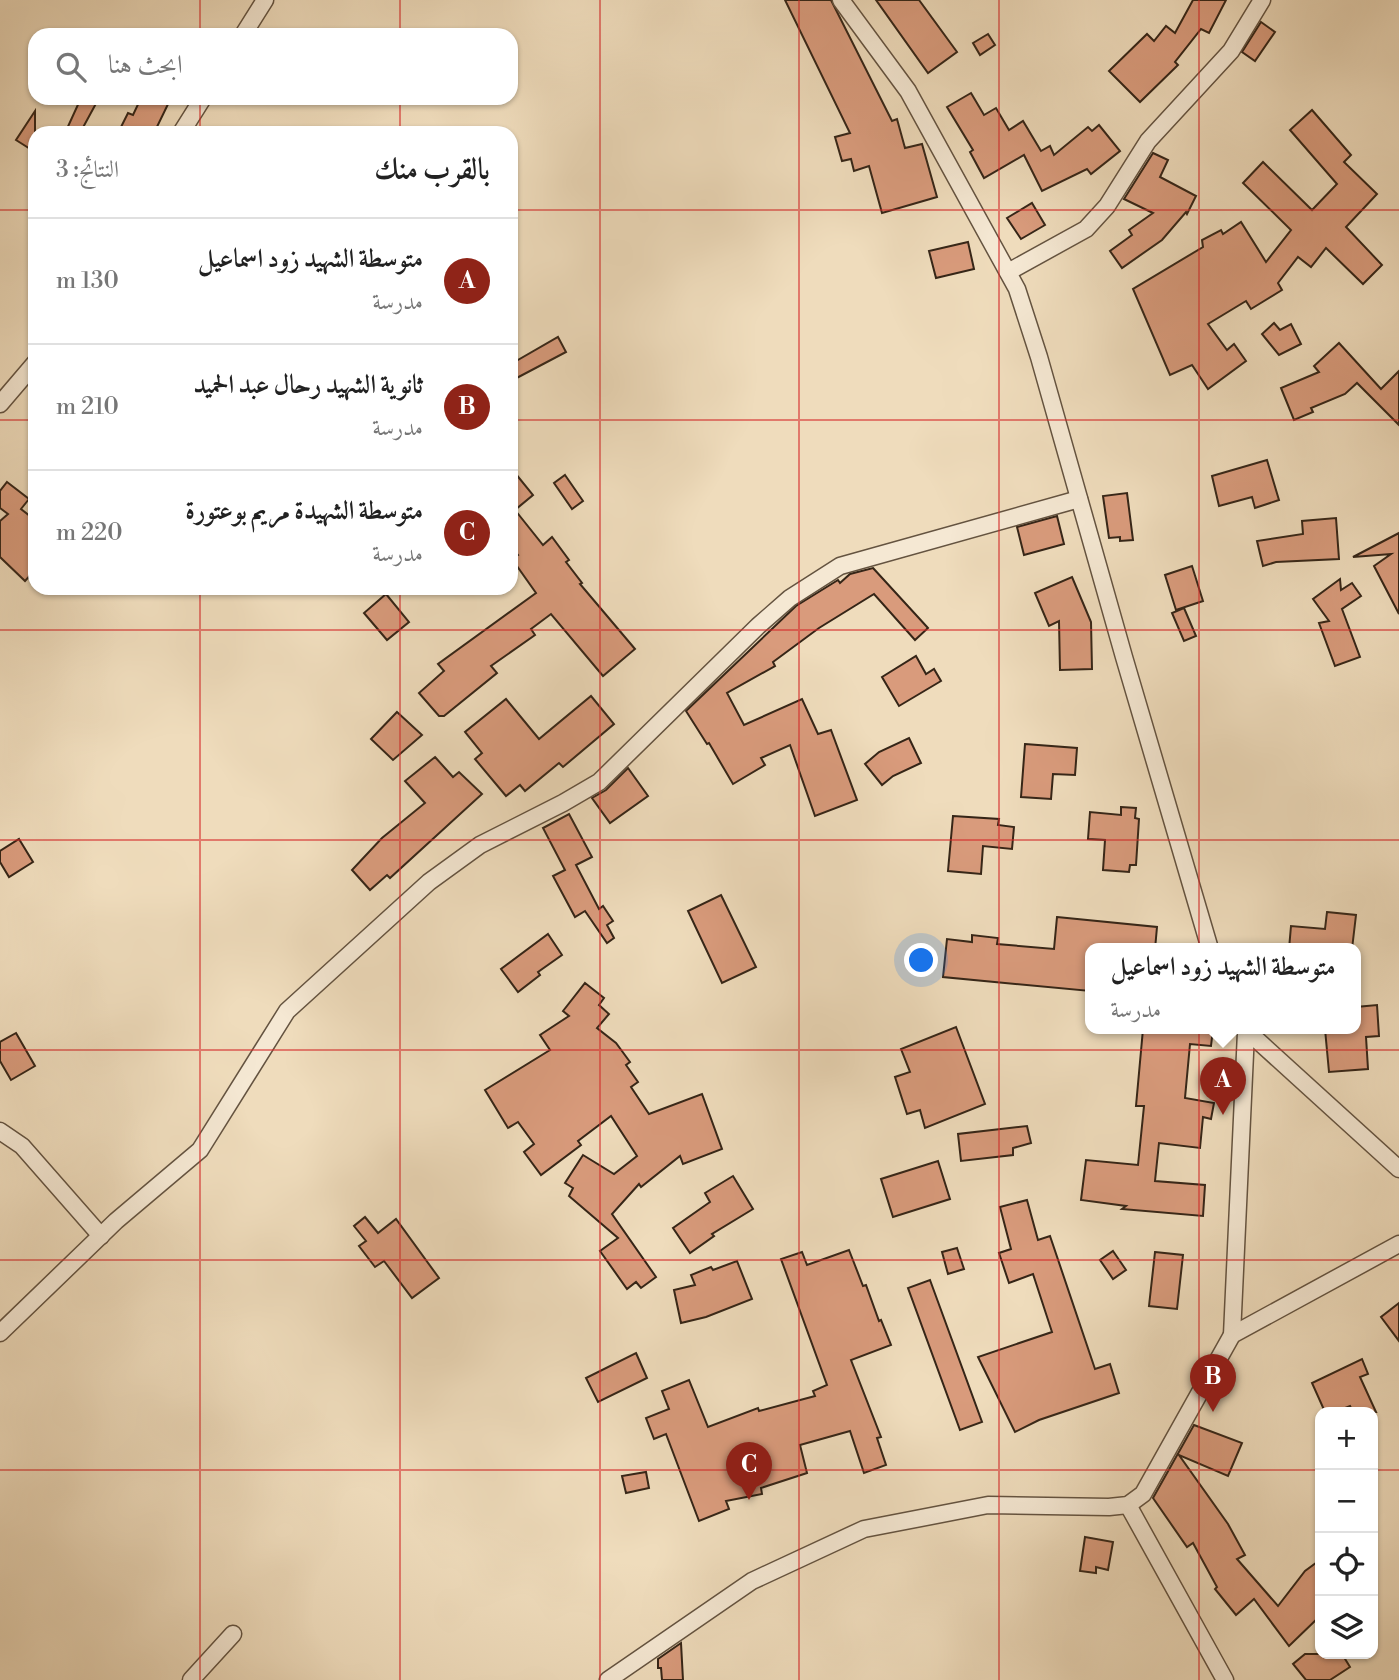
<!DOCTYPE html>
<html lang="ar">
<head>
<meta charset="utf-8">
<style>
	:root { --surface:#fff; --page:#f6f6f6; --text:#222; --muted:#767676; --line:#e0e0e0; --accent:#8f2418 }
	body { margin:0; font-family:"Libre Bodoni",Amiri,serif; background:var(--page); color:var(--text); direction:rtl }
	.controls { position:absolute; right:21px; bottom:21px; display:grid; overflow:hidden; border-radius:14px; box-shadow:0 2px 5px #0004 }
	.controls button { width:63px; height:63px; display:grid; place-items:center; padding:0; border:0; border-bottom:2px solid var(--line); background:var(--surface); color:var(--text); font:35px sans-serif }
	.you { position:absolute; left:922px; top:961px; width:24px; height:24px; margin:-18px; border:5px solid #fff; border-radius:50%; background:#1a73e8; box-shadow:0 0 0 10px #1a73e833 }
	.badge { display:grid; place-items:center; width:46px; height:46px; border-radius:50%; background:var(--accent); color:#fff; font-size:23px; font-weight:700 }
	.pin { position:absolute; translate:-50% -58px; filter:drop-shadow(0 2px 4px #0008) }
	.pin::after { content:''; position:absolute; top:37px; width:24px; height:21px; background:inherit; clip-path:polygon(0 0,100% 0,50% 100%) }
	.popup { position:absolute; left:1085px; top:943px; width:276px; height:91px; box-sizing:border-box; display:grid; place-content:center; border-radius:14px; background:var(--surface); filter:drop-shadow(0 2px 5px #0005); font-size:23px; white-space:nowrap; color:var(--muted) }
	.popup b { font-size:26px; color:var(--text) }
	.popup::after { content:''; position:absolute; left:50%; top:100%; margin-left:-14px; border:14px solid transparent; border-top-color:var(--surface) }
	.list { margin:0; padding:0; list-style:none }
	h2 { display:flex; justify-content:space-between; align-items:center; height:91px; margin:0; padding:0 28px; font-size:30px }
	h2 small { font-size:23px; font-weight:400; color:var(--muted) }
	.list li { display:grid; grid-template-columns:46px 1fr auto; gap:21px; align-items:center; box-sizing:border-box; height:126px; padding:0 28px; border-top:2px solid var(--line) }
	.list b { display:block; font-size:26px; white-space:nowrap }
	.list p { margin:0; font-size:23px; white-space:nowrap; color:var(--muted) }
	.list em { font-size:23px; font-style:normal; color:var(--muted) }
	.icon { flex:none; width:38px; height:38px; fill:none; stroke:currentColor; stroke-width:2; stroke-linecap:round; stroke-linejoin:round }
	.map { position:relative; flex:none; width:1399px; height:1680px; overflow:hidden; direction:ltr }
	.search { position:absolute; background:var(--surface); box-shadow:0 2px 5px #0004; left:28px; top:28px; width:490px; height:77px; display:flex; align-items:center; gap:18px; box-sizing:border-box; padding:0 24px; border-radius:21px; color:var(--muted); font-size:26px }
	.panel { position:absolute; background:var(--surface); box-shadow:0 2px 5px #0004; left:28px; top:126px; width:490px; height:469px; border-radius:21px; direction:rtl }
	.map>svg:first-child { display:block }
</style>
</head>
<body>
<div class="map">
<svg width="1399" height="1680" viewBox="0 0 1399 1680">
	<rect width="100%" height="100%" fill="#efdcbc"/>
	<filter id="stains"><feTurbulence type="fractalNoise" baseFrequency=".00286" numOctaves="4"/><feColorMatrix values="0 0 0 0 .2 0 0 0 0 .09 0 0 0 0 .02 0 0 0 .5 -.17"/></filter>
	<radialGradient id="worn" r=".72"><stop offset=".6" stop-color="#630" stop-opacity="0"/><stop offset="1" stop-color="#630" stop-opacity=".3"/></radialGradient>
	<g fill="#d99b7c" stroke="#352517" stroke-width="2">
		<polygon points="785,0 831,0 892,121 897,119 905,148 922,144 937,197 882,213 869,166 854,171 851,159 842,161 835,137 850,133"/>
		<polygon points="876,0 919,0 957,52 928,73"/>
		<polygon points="1193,0 1226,0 1209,33 1201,29 1175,62 1178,65 1140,102 1109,71 1147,34 1154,41 1166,26 1175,33"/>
		<polygon points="1261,22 1275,32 1255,61 1242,52"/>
		<polygon points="988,34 995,45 980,55 973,43"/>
		<polygon points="971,93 984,115 996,108 1009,130 1023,121 1041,151 1050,146 1054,155 1088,127 1092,131 1099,125 1120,151 1091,174 1087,169 1042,191 1024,155 984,178 970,152 973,150 947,107"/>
		<polygon points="81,98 99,98 80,133 65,133"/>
		<polygon points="141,98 171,98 154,133 118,133 128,113 133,115"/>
		<polygon points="1312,110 1351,155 1344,162 1377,194 1346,227 1382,265 1363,284 1326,248 1311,267 1298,257 1278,283 1282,290 1251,309 1246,301 1208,324 1227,350 1234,344 1246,361 1208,389 1192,365 1170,375 1133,289 1203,247 1202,240 1221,230 1223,234 1241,222 1266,262 1291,230 1243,183 1263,162 1312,210 1337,184 1290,130"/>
		<polygon points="35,111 35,152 16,140"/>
		<polygon points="1153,153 1168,160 1160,177 1196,196 1187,214 1186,212 1162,240 1122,268 1110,251 1132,235 1129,230 1153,213 1124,199"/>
		<polygon points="1032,203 1045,225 1021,239 1007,218"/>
		<polygon points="968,242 974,269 936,278 929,251"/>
		<polygon points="1274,323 1280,330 1291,324 1301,344 1279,355 1262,334"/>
		<polygon points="558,337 566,352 511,381 511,364"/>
		<polygon points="1339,343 1381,389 1399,371 1399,425 1357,383 1345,394 1311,408 1313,412 1294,420 1281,388 1319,372 1314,366"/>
		<polygon points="1267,460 1279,500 1255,508 1252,497 1219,506 1212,476"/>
		<polygon points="511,468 533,495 515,510 543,545 552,537 569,560 566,562 582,583 580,584 635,649 603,676 551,614 531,629 535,635 491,666 497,673 444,716 439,716 419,693 444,671 438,664 536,593 512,559 518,555 511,546"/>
		<polygon points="565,475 583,501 572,509 554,483"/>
		<polygon points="7,482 29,499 21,509 35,520 35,570 25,581 0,557 0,521 8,514 0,508 0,491"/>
		<polygon points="1127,493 1133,540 1120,541 1120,537 1109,538 1103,496"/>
		<polygon points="1057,516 1064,544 1024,555 1017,527"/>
		<polygon points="1336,518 1339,559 1276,562 1263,566 1257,541 1303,534 1302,521"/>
		<polygon points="1399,533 1399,614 1374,566 1391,554 1353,557"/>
		<polygon points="1192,566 1203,601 1176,610 1165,575"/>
		<polygon points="873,568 928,628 915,640 874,594 819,628 773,662 775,666 727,693 744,725 802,699 818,734 831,730 857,800 815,816 790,745 761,758 765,765 733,784 709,743 707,744 686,711 796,606 838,580 840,583 850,574"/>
		<polygon points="1072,577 1091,622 1092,669 1060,670 1059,621 1049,626 1035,593"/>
		<polygon points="1340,579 1341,590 1352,583 1361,596 1342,609 1360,657 1335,666 1319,623 1329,621 1313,599"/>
		<polygon points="386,594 409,622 387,640 364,613"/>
		<polygon points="1184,608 1196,636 1184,641 1172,613"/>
		<polygon points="916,656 926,674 934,669 941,681 899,706 882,677"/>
		<polygon points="591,696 614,724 563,767 559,763 525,791 520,785 506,796 475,759 482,753 465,732 506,699 539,739"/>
		<polygon points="397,712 422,735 393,760 371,739"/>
		<polygon points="909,738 921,763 893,776 882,785 865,764 879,752"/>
		<polygon points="1025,744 1077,748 1075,775 1053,774 1051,799 1021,797"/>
		<polygon points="435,757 453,777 459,772 482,794 390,878 387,875 370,890 352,870 382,838 425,803 405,781"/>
		<polygon points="628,768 648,796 610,823 592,798 606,790"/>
		<polygon points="1121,807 1136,808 1135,818 1139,819 1136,865 1130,865 1129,872 1103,870 1105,840 1088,839 1090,812 1121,815"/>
		<polygon points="569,814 592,857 576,865 599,909 603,906 613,921 607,925 614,938 607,943 585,911 575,917 553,876 565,870 543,828"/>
		<polygon points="953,816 999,819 998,825 1014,827 1012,849 983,846 981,874 948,871"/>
		<polygon points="19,839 33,862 9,877 0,862 0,851"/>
		<polygon points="721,895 756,967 722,983 688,911"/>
		<polygon points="1327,912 1356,915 1352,949 1289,949 1291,926 1325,929"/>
		<polygon points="1057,917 1157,927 1155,949 1090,949 1090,991 943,977 947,939 972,942 972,935 998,938 997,944 1054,949"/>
		<polygon points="548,934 562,955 538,972 540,975 518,992 501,969"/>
		<polygon points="585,983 604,998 599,1005 609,1014 597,1028 616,1043 630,1062 626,1065 638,1082 631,1087 649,1114 702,1094 722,1149 683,1164 680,1156 641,1187 639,1184 612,1214 656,1277 641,1288 636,1282 627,1289 600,1251 618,1238 569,1196 573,1188 565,1183 583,1155 614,1174 637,1156 611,1116 578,1141 581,1145 541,1175 524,1152 534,1144 518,1122 508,1128 485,1090 550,1050 540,1035 569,1016 563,1011"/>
		<polygon points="1377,1005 1379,1036 1366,1037 1368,1069 1329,1072 1325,1029 1356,1029 1356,1007"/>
		<polygon points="956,1027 985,1104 925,1128 920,1110 907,1114 895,1077 910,1072 901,1049"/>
		<polygon points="1143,1029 1213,1029 1211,1046 1190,1044 1185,1098 1214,1103 1211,1119 1203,1117 1200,1148 1159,1143 1155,1181 1205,1185 1203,1216 1122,1209 1126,1206 1081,1200 1086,1160 1138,1165 1144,1106 1136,1106"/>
		<polygon points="16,1033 35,1066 11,1080 0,1061 0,1042"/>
		<polygon points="1027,1126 1031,1143 1013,1148 1013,1155 961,1161 958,1134"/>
		<polygon points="938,1161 950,1199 893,1217 881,1179"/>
		<polygon points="733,1176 753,1209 712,1234 714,1236 690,1253 673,1228 710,1202 705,1193"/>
		<polygon points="1027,1200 1038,1240 1050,1236 1095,1369 1110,1364 1119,1393 1039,1420 1015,1432 978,1357 1052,1332 1033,1274 1009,1283 999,1253 1011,1249 1000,1207"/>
		<polygon points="365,1217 378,1233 396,1219 439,1278 412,1298 384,1261 375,1267 359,1246 366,1241 354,1226"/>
		<polygon points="957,1248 964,1269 948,1274 942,1252"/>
		<polygon points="849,1250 863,1286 866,1285 879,1321 881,1320 891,1345 851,1360 881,1437 877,1438 886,1465 864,1473 850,1431 800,1445 807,1473 761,1488 762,1494 726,1501 729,1509 699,1521 666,1434 654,1439 646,1418 669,1409 662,1391 689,1380 708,1427 758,1408 759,1411 815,1396 813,1391 827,1385 781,1259 802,1252 807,1265"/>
		<polygon points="1113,1251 1126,1270 1113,1279 1100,1260"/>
		<polygon points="1155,1252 1183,1255 1177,1309 1149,1306"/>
		<polygon points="737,1261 752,1299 706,1317 681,1323 674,1290 695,1285 691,1275 711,1267 713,1270"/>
		<polygon points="930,1280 982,1422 960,1430 908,1288"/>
		<polygon points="1399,1303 1399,1341 1381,1317"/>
		<polygon points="636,1353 647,1378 598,1402 586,1378"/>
		<polygon points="1362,1359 1368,1374 1360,1377 1376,1412 1353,1412 1350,1406 1335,1412 1325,1412 1312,1383"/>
		<polygon points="1194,1425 1242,1443 1228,1476 1179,1455 1228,1524 1245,1555 1237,1559 1278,1606 1305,1571 1320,1560 1320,1616 1289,1646 1254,1599 1236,1615 1215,1589 1217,1587 1193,1543 1187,1547 1153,1498"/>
		<polygon points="646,1472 649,1488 626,1493 622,1476"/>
		<polygon points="1085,1537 1113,1542 1108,1570 1096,1567 1096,1573 1080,1571"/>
		<polygon points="681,1643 683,1680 662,1680 661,1668 658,1668 658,1659"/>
		<polygon points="1305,1654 1342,1654 1350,1667 1330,1680 1306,1680 1293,1664"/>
	</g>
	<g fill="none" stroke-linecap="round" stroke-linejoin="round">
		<defs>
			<g id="street">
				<polyline points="841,0 908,91 1017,289 1039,357 1124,657 1210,949"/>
				<polyline points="243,35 265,0"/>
				<polyline points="181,133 203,98"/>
				<polyline points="1008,272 1086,229 1107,206 1148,141 1231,51 1262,0"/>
				<polyline points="0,404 35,363"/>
				<polyline points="1245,1029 1399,1169"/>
				<polyline points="0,1131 22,1146 101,1236"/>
				<polyline points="0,1333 116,1221 200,1150 287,1011 429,882 480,845 563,803 599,782 758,626 790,598 840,566 1079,499"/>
				<polyline points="1232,1335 1246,1032"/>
				<polyline points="1128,1505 1225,1680"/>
				<polyline points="191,1680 233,1634"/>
				<polyline points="608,1680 752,1581 864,1529 988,1505 1109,1507 1128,1505 1143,1494 1232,1335 1399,1244"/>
			</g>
		</defs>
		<use href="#street" stroke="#645340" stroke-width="19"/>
		<use href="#street" stroke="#f5e8d3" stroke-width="16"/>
	</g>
	<path fill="none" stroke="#d62828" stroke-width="2" stroke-opacity="0.55" d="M 200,0 L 200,35M 400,0 L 400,35M 600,0 L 600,1680M 799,0 L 799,1680M 999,0 L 999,1680M 1199,0 L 1199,1680M 200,98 L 200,133M 400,98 L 400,133M 0,210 L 35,210M 511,210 L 1399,210M 0,420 L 35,420M 511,420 L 1399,420M 200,588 L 200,1680M 400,588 L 400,1680M 0,630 L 1399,630M 0,840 L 1399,840M 0,1050 L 1399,1050M 0,1260 L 1399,1260M 0,1470 L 1320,1470M 1373,1470 L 1399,1470"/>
	<rect width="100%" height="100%" filter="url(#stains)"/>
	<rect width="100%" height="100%" fill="url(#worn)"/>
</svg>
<div class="controls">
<button>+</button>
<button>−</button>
<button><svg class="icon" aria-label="locate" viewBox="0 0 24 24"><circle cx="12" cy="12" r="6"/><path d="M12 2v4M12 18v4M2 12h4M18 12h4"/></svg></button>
<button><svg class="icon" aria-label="layers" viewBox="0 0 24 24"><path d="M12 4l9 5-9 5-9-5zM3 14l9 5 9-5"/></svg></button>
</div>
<div class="you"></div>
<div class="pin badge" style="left:1223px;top:1115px">A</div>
<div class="popup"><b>متوسطة الشهيد زود اسماعيل</b>مدرسة</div>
<div class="pin badge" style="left:1213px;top:1412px">B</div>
<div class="pin badge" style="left:749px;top:1500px">C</div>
<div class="search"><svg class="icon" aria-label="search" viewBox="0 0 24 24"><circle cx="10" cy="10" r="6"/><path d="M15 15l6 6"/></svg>ابحث هنا</div>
<section class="panel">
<h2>بالقرب منك<small>النتائج: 3</small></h2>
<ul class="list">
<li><span class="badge">A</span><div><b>متوسطة الشهيد زود اسماعيل</b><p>مدرسة</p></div><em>130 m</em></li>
<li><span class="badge">B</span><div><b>ثانوية الشهيد رحال عبد الحميد</b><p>مدرسة</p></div><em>210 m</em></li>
<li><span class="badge">C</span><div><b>متوسطة الشهيدة مريم بوعتورة</b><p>مدرسة</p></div><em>220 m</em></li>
</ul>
</section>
</div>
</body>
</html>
